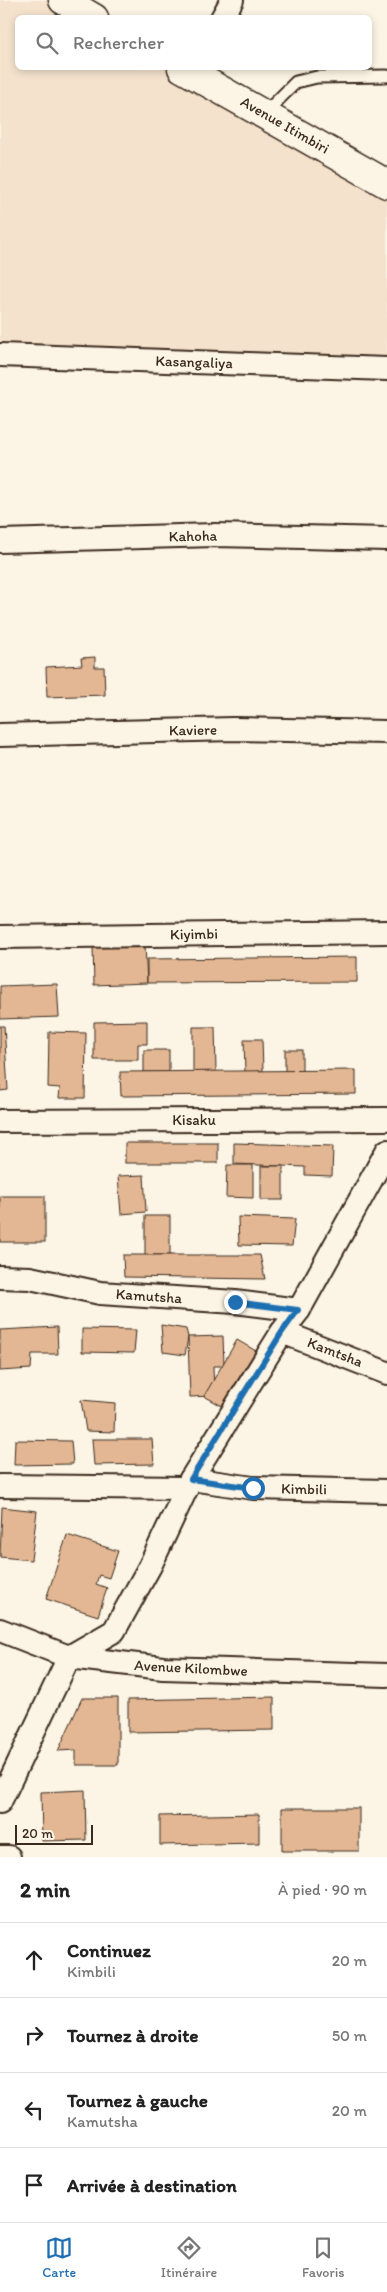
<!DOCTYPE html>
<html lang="fr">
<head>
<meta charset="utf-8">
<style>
	:root { --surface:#fff; --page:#f6f6f6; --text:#222; --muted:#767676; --line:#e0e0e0; --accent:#1f6fb2 }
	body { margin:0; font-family:Itim,sans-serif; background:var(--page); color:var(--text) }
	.scale { position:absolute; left:15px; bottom:12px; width:78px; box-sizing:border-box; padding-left:5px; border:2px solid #3b2a1e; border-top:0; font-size:14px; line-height:18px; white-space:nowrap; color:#3b2a1e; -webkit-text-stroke:4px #fcf5e5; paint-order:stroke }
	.stop { position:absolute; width:15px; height:15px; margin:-11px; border:4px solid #1f6fb2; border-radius:50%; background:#fff }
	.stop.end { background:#1f6fb2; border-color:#fff; box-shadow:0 1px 5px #0008 }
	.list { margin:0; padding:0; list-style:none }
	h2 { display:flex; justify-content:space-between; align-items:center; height:65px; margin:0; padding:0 20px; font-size:21px }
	h2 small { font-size:16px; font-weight:400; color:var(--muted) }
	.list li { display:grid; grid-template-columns:32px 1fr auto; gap:15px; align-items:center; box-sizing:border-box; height:75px; padding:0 20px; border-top:1px solid var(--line) }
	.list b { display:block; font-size:19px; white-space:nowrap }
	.list p { margin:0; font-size:16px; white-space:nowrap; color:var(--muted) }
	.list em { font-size:16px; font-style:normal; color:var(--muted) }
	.icon { flex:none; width:28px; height:28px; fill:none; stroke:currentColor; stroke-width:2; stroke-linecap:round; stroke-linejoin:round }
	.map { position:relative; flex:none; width:387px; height:1857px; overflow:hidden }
	.search { position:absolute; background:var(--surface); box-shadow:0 2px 8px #0003; left:15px; right:15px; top:15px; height:55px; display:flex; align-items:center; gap:12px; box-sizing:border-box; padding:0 18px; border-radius:8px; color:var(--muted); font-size:19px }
	.sheet { height:365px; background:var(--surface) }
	nav { display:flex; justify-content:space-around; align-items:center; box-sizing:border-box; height:70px; border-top:1px solid var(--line); background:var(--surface); font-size:14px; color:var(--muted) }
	nav a { display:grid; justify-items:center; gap:2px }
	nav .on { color:var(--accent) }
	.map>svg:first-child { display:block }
</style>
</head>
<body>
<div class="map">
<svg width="387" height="1857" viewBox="0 0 387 1857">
	<rect width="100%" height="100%" fill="#fcf5e5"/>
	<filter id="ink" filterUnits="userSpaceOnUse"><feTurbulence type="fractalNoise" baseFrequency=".02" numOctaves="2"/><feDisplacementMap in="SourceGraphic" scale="10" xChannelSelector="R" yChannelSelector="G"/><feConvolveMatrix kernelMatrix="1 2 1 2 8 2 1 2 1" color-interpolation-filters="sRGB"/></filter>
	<g filter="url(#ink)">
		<polygon fill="#f4e2cc" points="0,0 63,0 94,17 18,18 18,68 182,68 387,184 387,369 0,355"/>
		<g fill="#e3b793" stroke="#3b2a1e">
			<polygon points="95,657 95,667 104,667 105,695 47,697 46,667 82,665 81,658"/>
			<polygon points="145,945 147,983 94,985 93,947"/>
			<polygon points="357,957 357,982 147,983 147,959"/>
			<polygon points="57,984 59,1017 0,1019 0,986"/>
			<polygon points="147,1021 147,1044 138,1044 138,1060 94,1060 94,1022"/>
			<polygon points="0,1026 4,1026 8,1090 0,1091"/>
			<polygon points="193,1027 215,1027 216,1072 193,1072"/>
			<polygon points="49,1032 86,1033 85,1098 59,1098 60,1088 48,1087"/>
			<polygon points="244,1039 262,1039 263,1071 245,1072"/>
			<rect x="144" y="1050" width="25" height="22"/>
			<rect x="285" y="1050" width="17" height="21"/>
			<polygon points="356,1070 356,1094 121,1096 120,1072"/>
			<rect x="125" y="1143" width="93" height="20"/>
			<polygon points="234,1143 333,1146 332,1176 305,1175 305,1167 234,1164"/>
			<polygon points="227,1165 253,1165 253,1198 226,1197"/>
			<rect x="261" y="1166" width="22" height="34"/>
			<polygon points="144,1175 146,1212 121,1214 118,1176"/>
			<rect x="0" y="1196" width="45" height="46"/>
			<rect x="145" y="1216" width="25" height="39"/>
			<polygon points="238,1217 295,1219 292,1246 239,1245"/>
			<polygon points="123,1255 260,1255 265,1279 124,1277"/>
			<polygon points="161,1325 186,1329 188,1337 185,1355 163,1352"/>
			<polygon points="57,1327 58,1354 32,1354 31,1369 0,1371 0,1330"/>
			<polygon points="82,1329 136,1330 134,1353 82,1352"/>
			<polygon points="223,1336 224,1366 213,1366 214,1396 190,1397 188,1337"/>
			<polygon points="237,1340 256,1351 224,1407 204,1396"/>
			<polygon points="81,1400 115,1403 114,1432 86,1431"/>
			<polygon points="92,1439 152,1439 154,1464 94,1465"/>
			<polygon points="15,1440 71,1441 73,1464 14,1465"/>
			<polygon points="2,1507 37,1511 31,1560 0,1557"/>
			<polygon points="67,1535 118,1551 109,1578 99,1575 96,1584 107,1588 98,1616 46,1599"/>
			<polygon points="274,1697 274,1730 128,1732 128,1700"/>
			<polygon points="82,1698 118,1698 118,1765 76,1765 76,1750 58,1751"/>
			<polygon points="85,1790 86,1840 42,1841 41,1792"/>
			<rect x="282" y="1808" width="77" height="43"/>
			<polygon points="259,1814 259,1843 160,1845 160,1816"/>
		</g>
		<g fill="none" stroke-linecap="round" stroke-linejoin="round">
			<defs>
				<polyline id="lane" points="265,113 296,82 317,77 387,76"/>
				<g id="street">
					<polyline points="222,18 232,0"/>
					<polyline points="0,355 387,369"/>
					<polyline points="0,541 215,535 387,539"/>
					<polyline points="0,735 233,729 387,732"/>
					<polyline points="0,937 387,932"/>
					<polyline points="0,1121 387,1119"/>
					<polyline points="0,1277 30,1278 100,1293 235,1302 299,1310"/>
					<polyline points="282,1332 387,1373"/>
					<polyline points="191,1479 253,1488 387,1491"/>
					<polyline points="0,1486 187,1488"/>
					<polyline points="0,1630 69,1657 163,1668 387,1675"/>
					<polyline points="69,1657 114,1631 150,1566 191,1479 282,1332 299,1310 387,1151"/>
					<polyline points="0,1802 69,1657"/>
					<polyline points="0,1857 9,1857"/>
				</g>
				<g id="secondary">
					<polyline points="63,0 94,18"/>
					<polyline points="182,68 387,184"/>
				</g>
			</defs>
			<use href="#lane" stroke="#3b2a1e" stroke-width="15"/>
			<use href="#street" stroke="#3b2a1e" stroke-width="26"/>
			<use href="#secondary" stroke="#3b2a1e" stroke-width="31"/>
			<use href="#lane" stroke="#fcf5e5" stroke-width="11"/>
			<use href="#street" stroke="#fcf5e5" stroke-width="22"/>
			<use href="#secondary" stroke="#fcf5e5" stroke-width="28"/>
		</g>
	</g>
	<g fill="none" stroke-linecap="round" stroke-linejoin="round" filter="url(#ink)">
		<polyline stroke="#1f6fb2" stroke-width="6" points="235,1302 298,1310 282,1332 191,1479 253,1488"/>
	</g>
	<g text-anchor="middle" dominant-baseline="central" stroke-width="4" stroke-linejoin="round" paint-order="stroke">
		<g font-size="15" fill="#3b2a1e" stroke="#fcf5e5">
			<text transform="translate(285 125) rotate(30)">Avenue Itimbiri</text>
			<text transform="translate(194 362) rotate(2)">Kasangaliya</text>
			<text transform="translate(193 536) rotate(-1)">Kahoha</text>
			<text transform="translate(193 730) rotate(-1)">Kaviere</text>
			<text transform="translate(194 934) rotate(-1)">Kiyimbi</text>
			<text x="194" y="1120">Kisaku</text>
			<text transform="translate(149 1296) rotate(4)">Kamutsha</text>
			<text transform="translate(335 1352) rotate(21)">Kamtsha</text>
			<text transform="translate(304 1489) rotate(1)">Kimbili</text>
			<text transform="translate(191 1668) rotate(3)">Avenue Kilombwe</text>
		</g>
	</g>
</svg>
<div class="scale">20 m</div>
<div class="stop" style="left:253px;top:1488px"></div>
<div class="stop end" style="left:235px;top:1302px"></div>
<div class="search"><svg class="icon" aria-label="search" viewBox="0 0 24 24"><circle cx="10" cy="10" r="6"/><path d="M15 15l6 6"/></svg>Rechercher</div>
</div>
<section class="sheet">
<h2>2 min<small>À pied · 90 m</small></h2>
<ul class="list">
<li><svg class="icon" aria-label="ahead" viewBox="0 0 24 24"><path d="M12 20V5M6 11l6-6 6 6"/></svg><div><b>Continuez</b><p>Kimbili</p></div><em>20 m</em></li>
<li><svg class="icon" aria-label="right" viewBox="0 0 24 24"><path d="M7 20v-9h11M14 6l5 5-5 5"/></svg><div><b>Tournez à droite</b></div><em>50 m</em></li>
<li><svg class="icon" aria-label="left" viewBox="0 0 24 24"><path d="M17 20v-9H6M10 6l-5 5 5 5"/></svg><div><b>Tournez à gauche</b><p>Kamutsha</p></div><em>20 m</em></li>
<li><svg class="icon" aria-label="arrive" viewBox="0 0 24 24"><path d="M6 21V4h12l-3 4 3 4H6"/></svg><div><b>Arrivée à destination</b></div></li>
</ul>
</section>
<nav>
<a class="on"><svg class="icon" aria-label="map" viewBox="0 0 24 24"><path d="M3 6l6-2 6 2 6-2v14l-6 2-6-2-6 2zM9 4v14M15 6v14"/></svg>Carte</a>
<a><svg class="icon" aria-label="directions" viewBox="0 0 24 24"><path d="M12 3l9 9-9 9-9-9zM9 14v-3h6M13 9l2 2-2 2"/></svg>Itinéraire</a>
<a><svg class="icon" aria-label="saved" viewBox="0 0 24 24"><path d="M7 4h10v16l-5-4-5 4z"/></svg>Favoris</a>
</nav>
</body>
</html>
